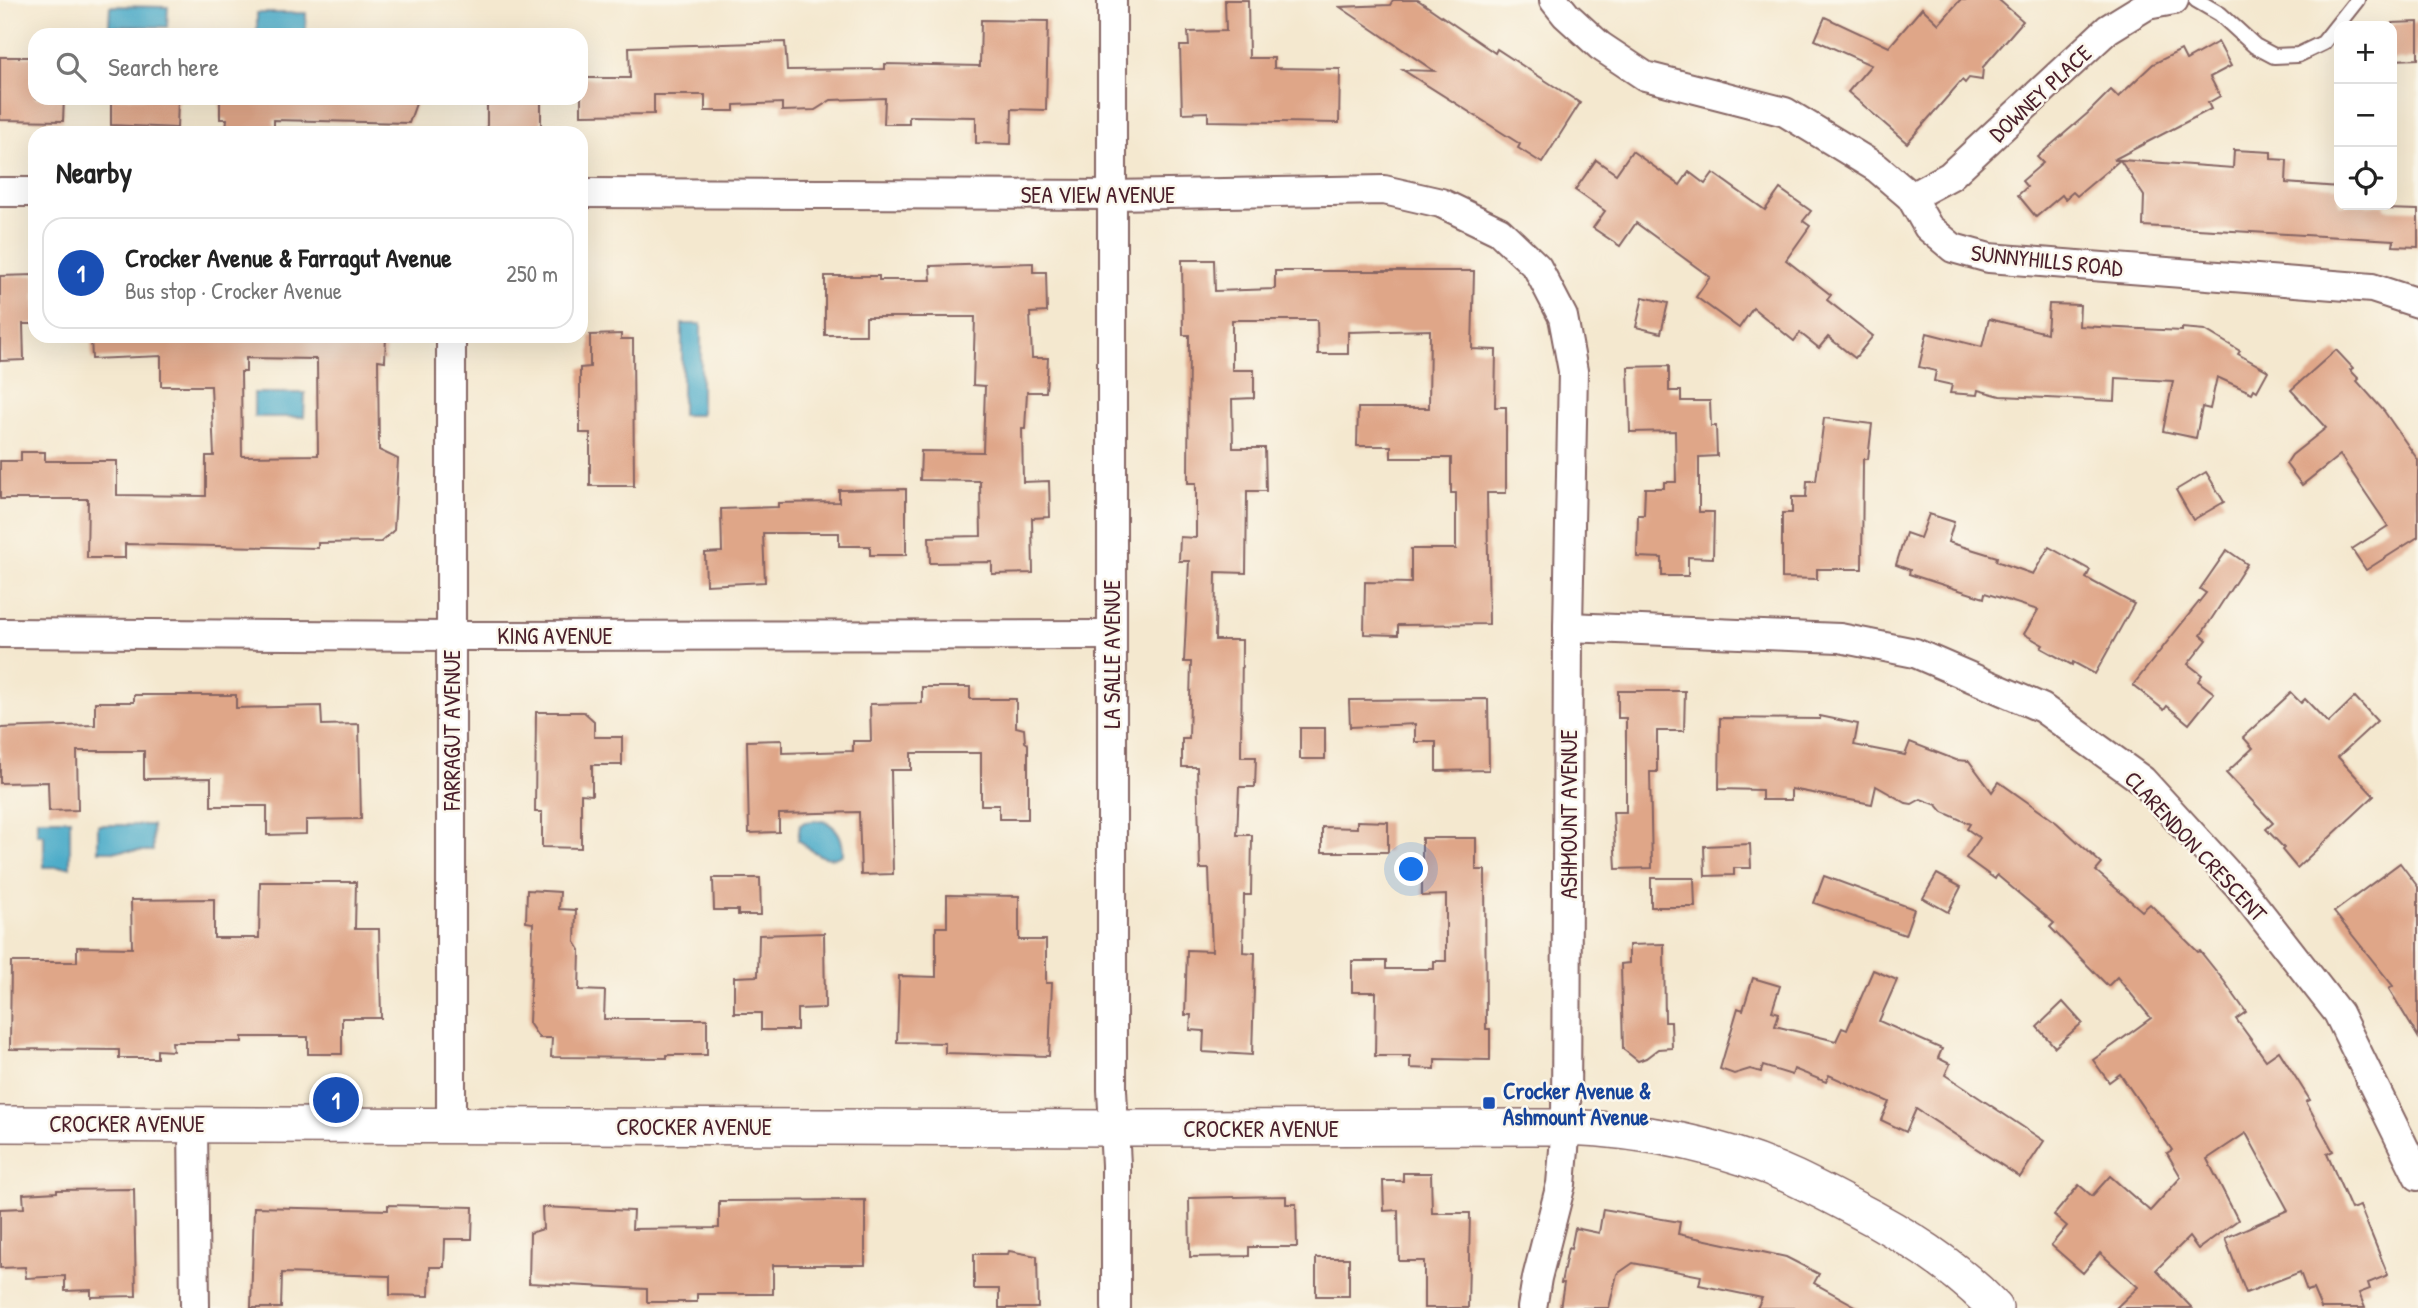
<!DOCTYPE html>
<html lang="en">
<head>
<meta charset="utf-8">
<style>
	:root { --surface:#fff; --page:#f2f2f2; --text:#222; --muted:#767676; --line:#e0e0e0; --accent:#0b8043 }
	body { margin:0; font-family:"Patrick Hand",sans-serif; background:var(--page); color:var(--text) }
	.controls { position:absolute; right:21px; top:21px; display:grid; overflow:hidden; border-radius:14px; box-shadow:0 7px 28px #0002 }
	.controls button { width:63px; height:63px; display:grid; place-items:center; padding:0; border:0; border-bottom:2px solid var(--line); background:var(--surface); color:var(--text); font:35px sans-serif }
	.you { position:absolute; left:1412px; top:870px; width:24px; height:24px; margin:-18px; border:5px solid #fff; border-radius:50%; background:#1a73e8; box-shadow:0 0 0 10px #1a73e833 }
	.badge { display:grid; place-items:center; width:46px; height:46px; border-radius:50%; background:var(--accent); color:#fff; font-size:23px; font-weight:700 }
	.pin { position:absolute; translate:-50% -50%; border:4px solid #fff; box-shadow:0 2px 7px #0006 }
	.list { margin:0; padding:0; list-style:none }
	h2 { display:flex; justify-content:space-between; align-items:center; height:91px; margin:0; padding:0 28px; font-size:30px }
	h2 small { font-size:23px; font-weight:400; color:var(--muted) }
	.list li { display:grid; grid-template-columns:46px 1fr auto; gap:21px; align-items:center; box-sizing:border-box; height:112px; margin:0 14px 14px; padding:0 14px; border:2px solid var(--line); border-radius:21px }
	.list b { display:block; font-size:26px; white-space:nowrap }
	.list p { margin:0; font-size:23px; white-space:nowrap; color:var(--muted) }
	.list em { font-size:23px; font-style:normal; color:var(--muted) }
	.icon { flex:none; width:38px; height:38px; fill:none; stroke:currentColor; stroke-width:2; stroke-linecap:round; stroke-linejoin:round }
	.map { position:relative; flex:none; width:2418px; height:1308px; overflow:hidden }
	.search { position:absolute; background:var(--surface); box-shadow:0 7px 28px #0002; left:28px; top:28px; width:560px; height:77px; display:flex; align-items:center; gap:18px; box-sizing:border-box; padding:0 24px; border-radius:21px; color:var(--muted); font-size:26px }
	.panel { position:absolute; background:var(--surface); box-shadow:0 7px 28px #0002; left:28px; top:126px; width:560px; height:217px; border-radius:21px }
	.map>svg:first-child { display:block }
</style>
</head>
<body>
<div class="map">
<svg width="2418" height="1308" viewBox="0 0 2418 1308">
	<rect width="100%" height="100%" fill="#fbf7ec"/>
	<filter id="ink" filterUnits="userSpaceOnUse"><feTurbulence type="fractalNoise" baseFrequency=".0143" numOctaves="2"/><feDisplacementMap in="SourceGraphic" scale="14" xChannelSelector="R" yChannelSelector="G"/><feConvolveMatrix kernelMatrix="1 2 1 2 8 2 1 2 1" color-interpolation-filters="sRGB"/></filter>
	<filter id="wash" filterUnits="userSpaceOnUse"><feTurbulence type="fractalNoise" baseFrequency=".00686" numOctaves="4" result="noise"/><feDisplacementMap in="SourceGraphic" scale="28" xChannelSelector="R" yChannelSelector="G"/><feGaussianBlur stdDeviation="1.57" result="paint"/><feColorMatrix in="noise" values="0 0 0 0 0 0 0 0 0 0 0 0 0 0 0 0 0 1.4 0 .05"/><feComposite in="paint" operator="in"/></filter>
	<g filter="url(#wash)">
		<rect width="100%" height="100%" fill="#f4e8cf"/>
		<g fill="#49aac8" stroke="#4a647a" stroke-width="2">
			<polygon points="110,6 168,7 167,27 109,26"/>
			<rect x="257" y="13" width="49" height="22"/>
			<rect x="682" y="324" width="19" height="91"/>
			<polygon points="254,393 305,393 304,417 254,417"/>
			<polygon points="37,819 70,819 70,867 44,867 44,835 37,834"/>
			<path d="M 822,820 C 838,827 843,837 843,854 C 827,865 811,850 798,840 L 800,825 L 805,822 Z"/>
			<polygon points="98,825 152,825 153,851 98,851"/>
		</g>
		<g id="blocks">
			<g fill="#dfa688" fill-rule="evenodd">
				<polygon points="1225,0 1248,0 1249,58 1274,58 1274,68 1340,69 1339,123 1208,121 1208,112 1182,113 1180,46 1189,46 1188,32 1226,31"/>
				<polygon points="1393,0 1418,0 1495,53 1497,49 1580,103 1542,163 1518,148 1520,144 1403,70 1434,71 1340,7 1390,5"/>
				<polygon points="1960,0 1999,0 2023,21 1983,67 1982,80 1969,78 1965,83 1962,80 1907,143 1848,92 1871,65 1815,40 1825,17 1889,47 1922,8 1939,24"/>
				<polygon points="981,20 1048,21 1046,110 1012,109 1011,144 976,143 976,117 909,116 909,124 884,124 885,98 831,100 815,110 782,111 782,103 734,105 734,111 705,111 705,95 654,95 654,114 581,115 581,78 630,78 629,47 785,42 787,70 885,69 885,64 980,66"/>
				<polygon points="2418,22 2418,59 2392,60 2392,23"/>
				<polygon points="2218,42 2231,66 2210,77 2220,96 2208,103 2211,109 2113,160 2120,160 2077,196 2073,192 2065,199 2062,195 2036,217 2018,195 2027,187 2022,181 2043,163 2037,157 2088,113 2111,90 2118,97 2153,64 2181,50 2186,60"/>
				<polygon points="0,57 35,57 35,98 64,98 63,121 0,120"/>
				<polygon points="111,98 178,98 177,128 111,125"/>
				<polygon points="220,98 418,98 409,123 274,120 274,132 226,131 227,119 220,119"/>
				<rect x="487" y="98" width="54" height="34"/>
				<polygon points="2234,150 2271,152 2271,159 2287,160 2286,183 2339,187 2339,205 2385,205 2385,209 2418,210 2418,247 2393,246 2394,240 2143,226 2144,196 2120,160 2233,168"/>
				<polygon points="1632,151 1680,185 1689,172 1705,184 1713,173 1765,210 1780,189 1811,211 1803,221 1810,226 1786,260 1831,295 1827,300 1873,336 1855,358 1828,337 1819,348 1800,333 1794,341 1753,308 1739,328 1696,297 1710,277 1636,223 1620,246 1593,228 1605,211 1575,190 1596,160 1616,174"/>
				<polygon points="1182,260 1214,260 1215,291 1275,289 1275,271 1474,271 1472,349 1496,350 1495,407 1506,407 1506,493 1487,493 1489,624 1398,625 1398,635 1364,634 1365,582 1411,583 1411,549 1456,549 1456,493 1451,493 1451,458 1391,458 1391,446 1357,446 1358,408 1429,408 1430,330 1348,332 1348,354 1318,354 1317,320 1232,320 1232,370 1254,370 1254,398 1232,399 1233,448 1265,448 1266,491 1247,491 1246,573 1216,572 1215,640 1242,640 1241,757 1256,757 1255,787 1239,787 1237,835 1252,835 1251,895 1244,895 1243,952 1255,953 1252,1055 1203,1052 1204,1031 1190,1030 1191,1015 1185,1015 1187,950 1212,951 1209,869 1200,869 1197,767 1182,767 1182,739 1189,739 1191,662 1184,662 1189,561 1179,561 1180,537 1196,538 1196,483 1188,483 1189,335 1183,335"/>
				<polygon points="1033,263 1033,272 1046,272 1047,312 1030,313 1032,358 1048,358 1046,392 1027,392 1025,429 1022,429 1023,482 1049,481 1050,517 1032,518 1033,573 992,574 992,562 930,563 929,537 981,536 980,481 920,480 921,451 983,452 985,386 973,385 975,317 866,317 866,335 825,335 825,276 879,276 879,280 931,280 930,266"/>
				<polygon points="35,275 35,324 23,324 24,360 0,361 0,276"/>
				<polygon points="1643,297 1668,303 1661,333 1636,327"/>
				<polygon points="2049,304 2080,305 2079,326 2182,331 2182,328 2205,330 2240,351 2238,354 2268,371 2257,391 2254,389 2252,393 2217,377 2210,409 2202,407 2196,438 2163,431 2173,381 2116,378 2115,401 2000,396 1978,390 1977,395 1950,393 1952,385 1934,381 1936,371 1919,367 1927,333 1982,347 1989,319 2047,333"/>
				<polygon points="621,334 621,339 633,339 634,486 590,486 590,433 580,433 580,368 590,367 590,335"/>
				<path d="M 91,336 L 386,336 L 385,361 L 378,360 L 379,450 L 398,459 L 394,530 L 381,542 L 318,543 L 318,548 L 125,544 L 125,558 L 87,558 L 88,499 L 0,499 L 0,461 L 21,461 L 21,452 L 45,452 L 45,461 L 117,461 L 117,495 L 206,496 L 206,456 L 214,456 L 211,386 L 161,386 L 161,356 L 92,359 ZM 246,358 L 317,359 L 318,455 L 242,456 L 241,372 L 246,372 Z"/>
				<polygon points="2336,350 2353,368 2350,370 2359,379 2357,381 2384,411 2418,460 2418,537 2366,570 2352,549 2388,526 2340,455 2302,485 2286,464 2292,455 2326,428 2291,390"/>
				<polygon points="1669,366 1669,391 1681,391 1681,401 1710,401 1711,426 1716,426 1717,456 1699,457 1699,512 1714,512 1713,558 1688,557 1688,576 1662,576 1662,558 1637,557 1638,515 1644,515 1645,488 1664,488 1664,482 1676,482 1675,431 1630,432 1628,367"/>
				<polygon points="1824,418 1872,424 1868,459 1863,459 1862,569 1817,569 1817,579 1782,578 1782,513 1792,513 1792,497 1806,497 1807,481 1816,481"/>
				<polygon points="2206,472 2224,502 2193,520 2176,490"/>
				<polygon points="906,489 906,555 870,555 870,546 839,546 839,533 763,533 765,582 706,585 705,553 722,552 721,509 778,507 778,503 839,502 839,490"/>
				<polygon points="1929,514 1954,522 1948,542 1997,557 1996,561 2033,574 2049,547 2090,570 2086,578 2134,604 2095,674 2073,662 2072,665 2041,648 2043,645 2024,634 2038,610 1985,593 1984,598 1909,574 1910,570 1896,565 1906,533 1920,538"/>
				<polygon points="2227,550 2247,564 2201,635 2207,640 2188,664 2202,675 2198,681 2214,693 2189,724 2167,706 2164,710 2133,685 2206,593 2200,589"/>
				<polygon points="922,687 970,687 970,699 1016,699 1016,727 1024,729 1025,742 1028,744 1028,819 999,819 999,805 981,805 981,753 911,753 911,770 891,770 893,874 861,875 859,812 779,814 779,832 749,833 747,741 782,740 782,753 853,751 853,741 871,741 870,704 922,703"/>
				<polygon points="1618,691 1685,691 1684,731 1657,731 1657,772 1650,772 1652,868 1616,869 1613,812 1626,812 1626,718 1618,718"/>
				<polygon points="2291,693 2301,703 2305,699 2328,723 2355,697 2377,721 2338,757 2374,796 2297,868 2282,850 2284,848 2266,829 2273,823 2226,773 2253,748 2243,737"/>
				<polygon points="134,695 236,695 236,708 321,706 322,725 359,724 361,819 306,820 306,834 267,835 267,806 211,806 211,778 144,779 144,751 77,751 78,810 49,811 48,782 0,783 0,728 95,725 95,702 134,702"/>
				<polygon points="1488,699 1489,770 1436,771 1436,742 1415,742 1415,724 1350,727 1349,700"/>
				<polygon points="536,712 584,712 594,721 594,737 622,737 622,765 592,765 592,795 581,794 581,848 542,847 542,812 535,812"/>
				<polygon points="1820,716 1858,724 1854,745 1905,755 1910,742 1956,760 1969,761 1992,792 1999,782 2057,823 2102,864 2096,871 2142,911 2150,904 2198,952 2200,951 2224,981 2246,1012 2236,1019 2266,1060 2279,1051 2310,1100 2306,1102 2333,1151 2327,1154 2351,1209 2360,1206 2388,1275 2368,1283 2370,1289 2359,1293 2365,1308 2321,1308 2313,1289 2307,1291 2300,1272 2246,1293 2225,1238 2288,1210 2246,1133 2207,1159 2238,1220 2198,1249 2189,1237 2156,1270 2192,1308 2116,1308 2138,1287 2100,1253 2083,1273 2051,1245 2067,1226 2054,1215 2079,1185 2092,1196 2110,1176 2150,1211 2181,1177 2167,1153 2172,1150 2120,1074 2109,1082 2093,1060 2151,1018 2117,977 2108,986 2050,927 2054,923 1997,875 1995,879 1966,858 1980,838 1967,829 1970,824 1943,812 1937,805 1921,799 1912,804 1906,803 1876,786 1872,804 1791,789 1791,800 1762,800 1762,790 1719,789 1720,718 1820,719"/>
				<rect x="1300" y="728" width="25" height="31"/>
				<polygon points="1357,821 1388,822 1388,852 1322,852 1322,827 1357,828"/>
				<polygon points="1422,838 1476,838 1476,870 1485,870 1486,1029 1490,1029 1490,1060 1435,1059 1435,1069 1410,1068 1410,1056 1375,1056 1376,992 1352,992 1352,961 1386,961 1386,969 1434,969 1434,961 1446,961 1446,895 1422,896"/>
				<polygon points="1750,844 1751,868 1734,868 1734,875 1705,876 1704,846"/>
				<polygon points="2400,863 2418,887 2418,1037 2389,989 2393,986 2334,912"/>
				<polygon points="1937,874 1961,887 1948,912 1923,898"/>
				<polygon points="1824,876 1914,909 1905,935 1814,903"/>
				<polygon points="713,878 760,878 761,915 738,915 738,910 714,910"/>
				<polygon points="1651,878 1694,878 1695,907 1651,907"/>
				<polygon points="260,882 356,882 355,929 379,929 381,1018 342,1018 342,1054 308,1054 308,1037 242,1037 242,1042 172,1042 173,1051 157,1050 157,1058 119,1058 119,1050 10,1049 11,962 77,962 77,947 132,948 131,900 214,899 214,938 259,938"/>
				<polygon points="527,890 560,892 559,909 576,910 575,942 580,950 579,990 605,991 604,1019 707,1019 707,1055 667,1055 667,1058 551,1057 552,1038 539,1038 529,1023 533,923 526,922"/>
				<polygon points="947,895 1019,896 1019,940 1046,940 1046,983 1052,983 1049,1056 945,1053 945,1043 897,1042 899,976 936,977 936,927 947,927"/>
				<polygon points="824,933 825,1008 797,1009 797,1030 761,1030 761,1013 734,1013 734,977 758,976 759,935"/>
				<polygon points="1664,944 1665,1022 1671,1022 1672,1048 1658,1049 1646,1058 1638,1061 1623,1049 1621,964 1629,963 1629,945"/>
				<polygon points="1873,970 1897,980 1879,1021 1942,1049 1938,1058 1950,1064 1945,1075 2044,1141 2020,1177 1916,1109 1906,1132 1881,1120 1889,1102 1829,1075 1826,1082 1794,1069 1792,1075 1763,1066 1761,1072 1750,1069 1734,1074 1720,1069 1738,1008 1743,1010 1753,978 1780,986 1772,1011 1779,1013 1775,1026 1836,1041 1842,1028 1847,1030"/>
				<polygon points="2063,1002 2082,1023 2055,1047 2037,1027"/>
				<polygon points="1403,1173 1431,1173 1432,1213 1470,1213 1468,1308 1424,1308 1424,1261 1399,1261 1398,1210 1384,1211 1383,1181 1403,1181"/>
				<polygon points="134,1189 136,1296 91,1297 91,1290 65,1291 65,1276 26,1278 25,1267 0,1268 0,1209 24,1208 23,1194 57,1192 57,1190"/>
				<polygon points="1286,1196 1286,1204 1296,1204 1297,1247 1249,1247 1249,1256 1190,1257 1189,1198"/>
				<polygon points="865,1200 865,1265 773,1265 773,1294 697,1294 697,1302 647,1302 647,1289 529,1283 530,1233 543,1229 542,1207 633,1211 632,1229 719,1228 719,1201"/>
				<polygon points="388,1205 473,1207 472,1239 445,1239 444,1267 430,1267 429,1296 390,1295 390,1276 282,1273 281,1308 251,1308 254,1207 388,1210"/>
				<polygon points="1603,1209 1680,1222 1678,1234 1786,1257 1819,1274 1814,1283 1859,1308 1757,1308 1762,1298 1699,1285 1701,1276 1633,1263 1617,1274 1609,1308 1560,1308 1564,1283 1561,1283 1568,1248 1571,1249 1575,1228 1599,1233"/>
				<polygon points="1009,1251 1037,1256 1038,1308 999,1308 999,1289 974,1289 974,1254 1008,1254"/>
				<rect x="1316" y="1258" width="33" height="38"/>
			</g>
		</g>
	</g>
	<g filter="url(#ink)">
		<use href="#blocks" fill-opacity="0" stroke="#866564" stroke-width="2"/>
		<g fill="none" stroke-linecap="round" stroke-linejoin="round">
			<defs>
				<polyline id="service" points="2196,0 2220,14 2255,46 2274,56 2298,55 2323,43 2357,0"/>
				<g id="minor">
					<polyline points="1112,0 1112,1090 1116,1165 1116,1308"/>
					<polyline points="1554,0 1566,15 1600,46 1645,76 1785,112 1833,141 1877,168 1911,197 1928,227 1953,248 1989,258 2372,288 2418,303"/>
					<polyline points="0,192 35,192"/>
					<polyline points="581,193 1112,195 1384,190 1441,203 1499,231 1537,267 1563,317 1573,371 1568,627 1566,1127 1561,1184 1537,1278 1532,1308"/>
					<polyline points="1911,197 1950,176 2108,29 2147,5 2174,0"/>
					<polyline points="1568,627 1840,638 1915,653 2042,708 2142,780 2238,885 2338,1013 2418,1176"/>
					<polyline points="0,633 451,636 1111,635"/>
					<polyline points="193,1123 195,1308"/>
					<polyline points="451,1124 451,336"/>
				</g>
				<path id="tertiary" d="M 0,1124 L 1114,1128 L 1566,1127 C 1644,1130 1723,1145 1795,1178 C 1814,1187 1833,1197 1852,1207 C 1905,1234 1954,1265 1995,1308"/>
			</defs>
			<use href="#service" stroke="#866564" stroke-width="18"/>
			<use href="#minor" stroke="#866564" stroke-width="32"/>
			<use href="#tertiary" stroke="#866564" stroke-width="38"/>
			<use href="#service" stroke="#fff" stroke-width="14"/>
			<use href="#minor" stroke="#fff" stroke-width="28"/>
			<use href="#tertiary" stroke="#fff" stroke-width="35"/>
		</g>
	</g>
	<rect fill="#1a4fb4" stroke="#fbf7ec" stroke-width="2.5" x="1482" y="1096" width="14" height="14" rx="3.5"/>
	<g text-anchor="middle" dominant-baseline="central" stroke-width="5" stroke-linejoin="round" paint-order="stroke">
		<g font-size="23" fill="#4a1f2b" stroke="#fbf7ec">
			<text transform="translate(2040 93) rotate(-43)">DOWNEY PLACE</text>
			<text x="1098" y="194">SEA VIEW AVENUE</text>
			<text transform="translate(2047 260) rotate(6)">SUNNYHILLS ROAD</text>
			<text x="555" y="635">KING AVENUE</text>
			<text transform="translate(1111 654) rotate(-90)">LA SALLE AVENUE</text>
			<text transform="translate(451 730) rotate(-90)">FARRAGUT AVENUE</text>
			<text transform="translate(1568 814) rotate(-90)">ASHMOUNT AVENUE</text>
			<text transform="translate(2196 846) rotate(47)">CLARENDON CRESCENT</text>
			<text x="127" y="1123">CROCKER AVENUE</text>
			<text x="694" y="1126">CROCKER AVENUE</text>
			<text x="1261" y="1128">CROCKER AVENUE</text>
		</g>
		<g font-size="23" font-weight="bold" fill="#164399" stroke="#fbf7ec" text-anchor="start">
			<text x="1503" y="1090">Crocker Avenue &amp;<tspan x="1503" dy="26">Ashmount Avenue</tspan></text>
		</g>
	</g>
</svg>
<div class="controls">
<button>+</button>
<button>−</button>
<button><svg class="icon" aria-label="locate" viewBox="0 0 24 24"><circle cx="12" cy="12" r="6"/><path d="M12 2v4M12 18v4M2 12h4M18 12h4"/></svg></button>
</div>
<div class="you"></div>
<div class="pin badge" style="left:336px;top:1100px;background:#1a4fb4">1</div>
<div class="search"><svg class="icon" aria-label="search" viewBox="0 0 24 24"><circle cx="10" cy="10" r="6"/><path d="M15 15l6 6"/></svg>Search here</div>
<section class="panel">
<h2>Nearby<small></small></h2>
<ul class="list">
<li><span class="badge" style="background:#1a4fb4">1</span><div><b>Crocker Avenue &amp; Farragut Avenue</b><p>Bus stop · Crocker Avenue</p></div><em>250 m</em></li>
</ul>
</section>
</div>
</body>
</html>
